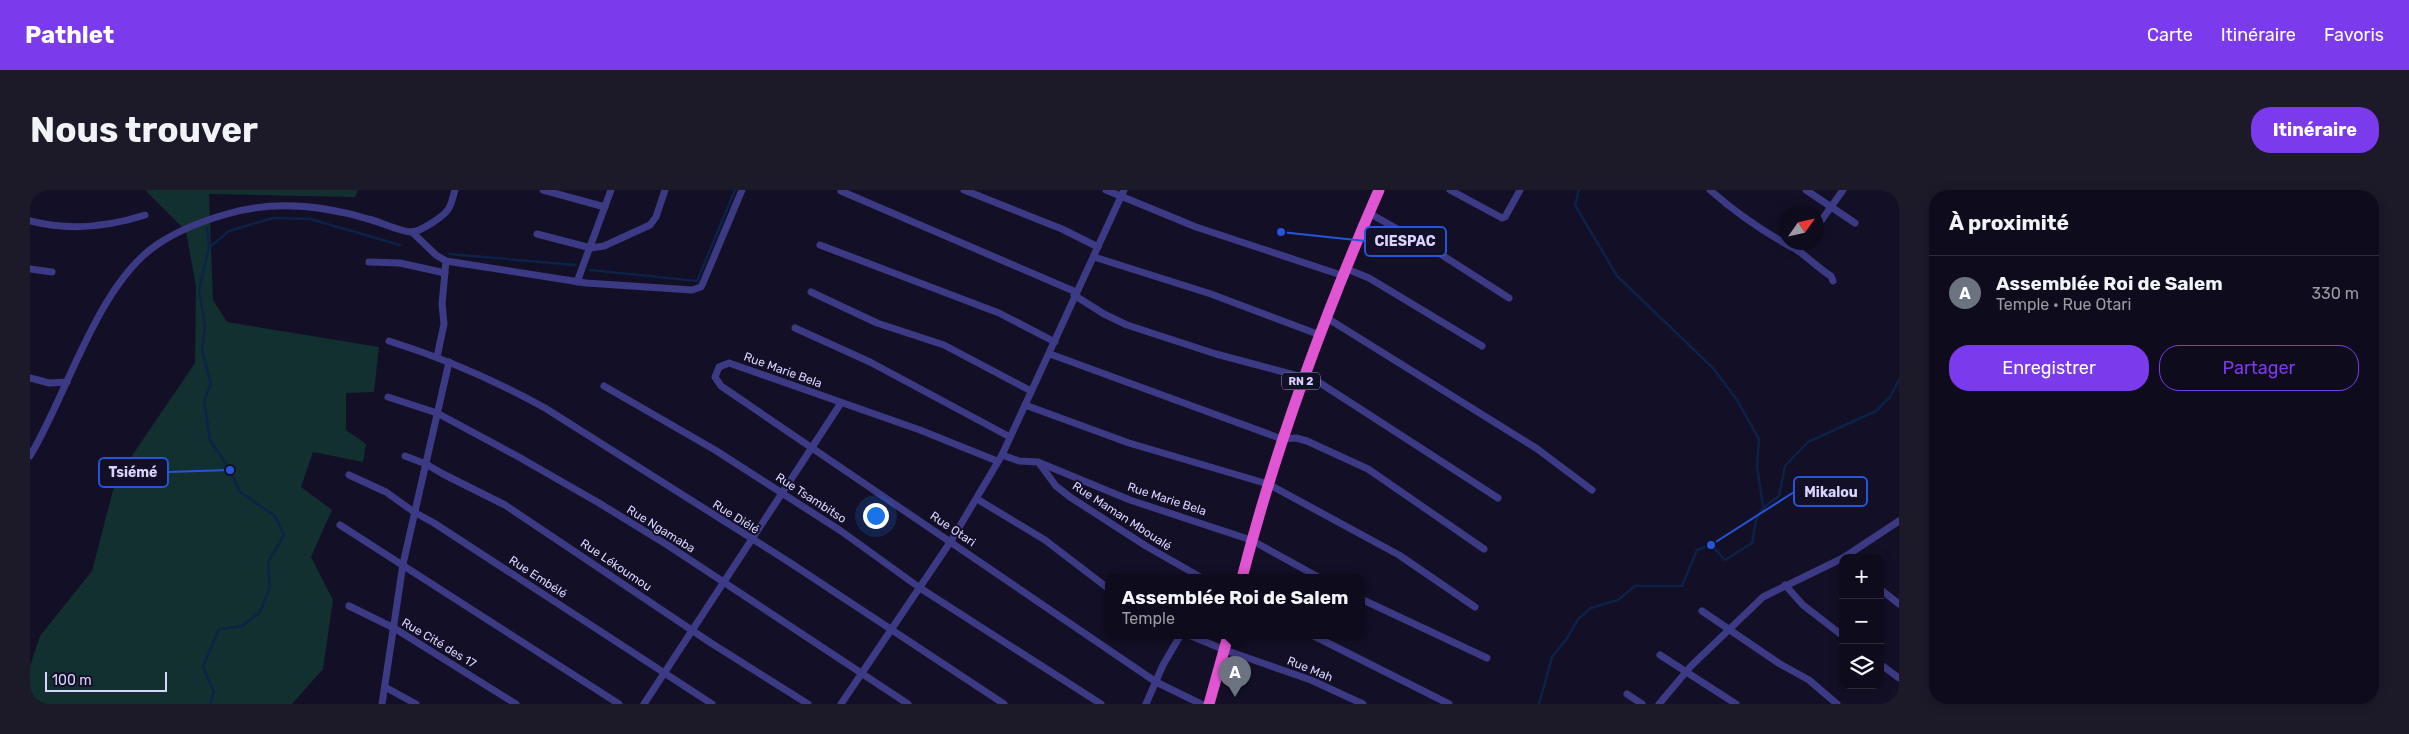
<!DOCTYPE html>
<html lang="fr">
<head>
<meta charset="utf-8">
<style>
	:root { --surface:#0e0b1c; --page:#1c1929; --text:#f1f3f6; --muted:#9b9ba3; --line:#2e2b3b; --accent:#7c3aed }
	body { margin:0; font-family:Rubik,sans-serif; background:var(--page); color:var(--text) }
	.controls { position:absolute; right:15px; bottom:15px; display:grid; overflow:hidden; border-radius:10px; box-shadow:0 2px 12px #0003 }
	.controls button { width:45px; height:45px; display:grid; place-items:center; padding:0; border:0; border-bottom:1px solid var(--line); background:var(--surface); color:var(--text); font:25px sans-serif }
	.compass { position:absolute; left:1749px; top:15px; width:45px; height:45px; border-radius:50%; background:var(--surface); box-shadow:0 2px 12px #0003; rotate:56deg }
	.scale { position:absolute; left:15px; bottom:12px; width:122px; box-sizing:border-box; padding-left:5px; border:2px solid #d9d4ff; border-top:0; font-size:14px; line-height:18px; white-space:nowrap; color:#d9d4ff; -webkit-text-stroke:4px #130f26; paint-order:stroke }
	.you { position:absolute; left:845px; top:325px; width:18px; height:18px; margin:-12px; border:4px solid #fff; border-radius:50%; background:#1a73e8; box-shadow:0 0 0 8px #1a73e833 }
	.badge { display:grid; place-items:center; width:32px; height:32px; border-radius:50%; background:var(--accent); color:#fff; font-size:16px; font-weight:700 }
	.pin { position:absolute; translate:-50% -41px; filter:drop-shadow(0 1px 2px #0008) }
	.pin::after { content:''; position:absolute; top:26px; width:18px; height:15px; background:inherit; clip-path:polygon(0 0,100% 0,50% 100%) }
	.popup { position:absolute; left:1075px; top:384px; width:260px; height:65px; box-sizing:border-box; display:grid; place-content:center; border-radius:10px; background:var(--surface); filter:drop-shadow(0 1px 4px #0005); font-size:16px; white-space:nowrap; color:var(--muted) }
	.popup b { font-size:19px; color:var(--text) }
	.popup::after { content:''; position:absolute; left:50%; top:100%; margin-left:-10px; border:10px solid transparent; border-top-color:var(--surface) }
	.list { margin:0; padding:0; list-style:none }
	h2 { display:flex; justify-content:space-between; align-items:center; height:65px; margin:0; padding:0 20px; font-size:21px }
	h2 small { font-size:16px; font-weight:400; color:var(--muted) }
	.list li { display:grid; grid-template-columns:32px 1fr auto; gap:15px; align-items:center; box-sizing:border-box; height:75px; padding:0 20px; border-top:1px solid var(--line) }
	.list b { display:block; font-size:19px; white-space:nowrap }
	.list p { margin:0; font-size:16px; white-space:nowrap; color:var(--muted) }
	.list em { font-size:16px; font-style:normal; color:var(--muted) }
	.actions { display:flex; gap:10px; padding:15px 20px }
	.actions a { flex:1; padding:11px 0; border:1px solid var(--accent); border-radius:20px; text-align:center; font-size:18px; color:var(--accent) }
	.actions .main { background:var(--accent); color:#fff }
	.icon { flex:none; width:28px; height:28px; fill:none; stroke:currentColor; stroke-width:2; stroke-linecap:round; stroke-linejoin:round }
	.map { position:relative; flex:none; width:1869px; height:514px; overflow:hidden; border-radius:20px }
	header { display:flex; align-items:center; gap:30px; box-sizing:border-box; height:70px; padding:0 25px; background:var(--accent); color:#fff }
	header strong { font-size:24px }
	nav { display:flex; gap:28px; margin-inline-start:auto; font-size:18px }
	.intro { display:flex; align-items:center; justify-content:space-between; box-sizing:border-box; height:120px; padding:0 30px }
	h1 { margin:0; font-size:35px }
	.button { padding:12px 22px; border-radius:20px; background:var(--accent); color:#fff; font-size:18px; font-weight:700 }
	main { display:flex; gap:30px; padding:0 30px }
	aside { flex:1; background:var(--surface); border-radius:20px; box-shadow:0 2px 12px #0003 }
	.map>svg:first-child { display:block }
</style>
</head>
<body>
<header>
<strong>Pathlet</strong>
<nav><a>Carte</a><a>Itinéraire</a><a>Favoris</a></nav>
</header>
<div class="intro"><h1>Nous trouver</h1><a class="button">Itinéraire</a></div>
<main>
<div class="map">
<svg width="1869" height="514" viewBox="0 0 1869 514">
	<rect width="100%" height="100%" fill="#130f26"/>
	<polygon fill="#12302f" points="115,0 328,0 325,7 179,4 183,110 197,132 349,157 344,202 316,203 316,240 336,254 333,272 283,262 271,297 302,320 281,367 303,410 293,479 262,514 0,514 0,476 10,446 62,381 86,289 165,173 166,97 156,41"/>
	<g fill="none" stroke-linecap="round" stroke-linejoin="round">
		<g stroke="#0c2248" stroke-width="2.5">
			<polyline points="1549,0 1545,15 1587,86 1683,178 1707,210 1729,249 1727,277 1733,316"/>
			<polyline points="177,38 179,57 169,101 175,136 172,161 181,194 174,211 180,250 200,280 210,302 245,326 254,345 238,372 240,397 230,422 212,436 189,439 173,477 184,502 180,514"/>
			<polyline points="180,57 199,41 243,28 280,29 370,55"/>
			<polyline points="419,64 545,75"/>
			<polyline points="560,80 667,91 705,0"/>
			<path d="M 1509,514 L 1522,467 L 1538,447 L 1548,429 L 1561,418 L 1588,410 L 1605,396 L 1652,396 L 1667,360 L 1681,355 L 1695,370 L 1722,353 C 1727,325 1724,323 1749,306 L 1755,276 L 1778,252 L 1846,221 L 1860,207 L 1869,190"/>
		</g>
		<g stroke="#3d3a85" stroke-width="7">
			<polyline points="513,0 575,17"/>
			<polyline points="934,0 1032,39 1068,57"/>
			<polyline points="1076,0 1166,37 1314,86"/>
			<polyline points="1420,0 1472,28 1475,27 1490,0"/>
			<path d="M 1680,0 C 1707,24 1735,43 1767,60 C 1779,68 1789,79 1801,86 L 1803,91"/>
			<polyline points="1776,0 1825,33"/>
			<polyline points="811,1 1046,102"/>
			<polyline points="1339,23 1401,58 1479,108"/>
			<path d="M 0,31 C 39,41 78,37 115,25"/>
			<polyline points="1786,38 1813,0"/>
			<polyline points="382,42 406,65 416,71 556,93 662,100 671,97 673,93 712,0"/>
			<polyline points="507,44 561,58 574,56 620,35 626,27 635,0"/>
			<polyline points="790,55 969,123 1025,152"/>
			<polyline points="1768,61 1775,52"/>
			<polyline points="1064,67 1181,104 1290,145"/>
			<polyline points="339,72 370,73 415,83"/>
			<polyline points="0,79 22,82"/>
			<polyline points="1317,79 1339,88 1452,156"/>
			<polyline points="547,92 581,0"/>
			<polyline points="781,102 847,133 914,155 1001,201"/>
			<polyline points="1044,105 1074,124 1097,135 1186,164 1287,191 1468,308"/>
			<polyline points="1297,128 1506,258 1562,300"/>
			<polyline points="765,138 840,172 980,247"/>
			<path d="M 359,151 C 413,168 465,190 515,218 L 759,372 L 974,514"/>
			<polyline points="1020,164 1252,249 1266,248 1277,251 1338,279 1454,359"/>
			<polyline points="407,167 414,134 412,114 416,71"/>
			<polyline points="0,188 19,193 37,192"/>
			<polyline points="574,196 685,260 811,341 890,398 1071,514"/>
			<polyline points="358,207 407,223 487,266 569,313 639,356 878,514"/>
			<polyline points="995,215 1099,253 1238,294 1369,365 1445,417"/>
			<polyline points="972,265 989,271 1008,272 1100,310 1221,350 1290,388"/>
			<path d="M 0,266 C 37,205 68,93 128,54 C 149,40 172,31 197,24 C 244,10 291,15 338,29 C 351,32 368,41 381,42 C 390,42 415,26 419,18 C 422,13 423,6 425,0"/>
			<polyline points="375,266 396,274 413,284 475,315 681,453 778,514"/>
			<polyline points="967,271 890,240 699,173 689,177 685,187 691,196 1126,492 1171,514"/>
			<polyline points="1009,273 1026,296 1040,307 1116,356 1172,388"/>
			<polyline points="319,285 356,302 384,322 404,333 682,514"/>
			<polyline points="947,309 1015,350 1079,399"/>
			<polyline points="310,335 589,514"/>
			<polyline points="1813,368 1869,331"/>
			<polyline points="1755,395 1773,415 1813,446"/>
			<polyline points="1850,399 1869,414"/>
			<polyline points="1331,409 1457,468"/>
			<polyline points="319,416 364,438 486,514"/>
			<polyline points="1672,421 1750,474 1779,490 1807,514"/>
			<polyline points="1161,446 1195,460 1281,490 1333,514"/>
			<polyline points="1284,446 1419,514"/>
			<polyline points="1630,465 1706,514"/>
			<polyline points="1850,474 1869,488"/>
			<polyline points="355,497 386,514"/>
			<polyline points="1597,504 1612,514"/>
			<polyline points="352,514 373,374 419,172"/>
			<polyline points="614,514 811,213"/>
			<polyline points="811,514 921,351 972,265 1094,0"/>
			<polyline points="1116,514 1133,475 1150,446"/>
			<polyline points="1629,514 1661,476 1733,407 1813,368"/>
		</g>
		<g stroke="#e055d1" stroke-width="11">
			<path d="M 1212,388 C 1246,255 1294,126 1349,0"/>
			<polyline points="1179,514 1198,446"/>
		</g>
	</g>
	<g text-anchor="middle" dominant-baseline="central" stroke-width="4" stroke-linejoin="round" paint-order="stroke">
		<rect fill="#130f26" stroke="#9e99be" stroke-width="1" x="1252" y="182.5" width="38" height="17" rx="4"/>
		<g font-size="11" font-weight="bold" fill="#d9d4ff">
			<text x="1271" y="191">RN 2</text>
		</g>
		<g font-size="12" fill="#d9d4ff" stroke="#130f26">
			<text transform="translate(753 180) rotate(20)">Rue Marie Bela</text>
			<text transform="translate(781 308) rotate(33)">Rue Tsambitso</text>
			<text transform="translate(1137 309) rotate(18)">Rue Marie Bela</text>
			<text transform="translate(1092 326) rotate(33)">Rue Maman Mboualé</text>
			<text transform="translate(706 327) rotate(32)">Rue Diélé</text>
			<text transform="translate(631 339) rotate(32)">Rue Ngamaba</text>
			<text transform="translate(923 339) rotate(34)">Rue Otari</text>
			<text transform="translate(586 375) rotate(34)">Rue Lékoumou</text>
			<text transform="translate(508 387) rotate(33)">Rue Embélé</text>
			<text transform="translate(409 453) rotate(31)">Rue Cité des 17</text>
			<text transform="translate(1280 479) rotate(22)">Rue Mah</text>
		</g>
	</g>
	<path fill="none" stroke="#2655da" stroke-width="2" d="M1251 42L1335 51M200 280L138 282M1681 355L1764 302"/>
	<g fill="#2655da" stroke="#130f26" stroke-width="2">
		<circle cx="1251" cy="42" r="5"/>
		<circle cx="200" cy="280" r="5"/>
		<circle cx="1681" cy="355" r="5"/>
	</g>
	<g fill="#130f26" stroke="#2655da" stroke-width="2">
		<rect x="1335" y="37" width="81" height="29" rx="5"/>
		<rect x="69" y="268" width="69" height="29" rx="5"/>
		<rect x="1764" y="287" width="73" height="29" rx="5"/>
	</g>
	<g font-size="14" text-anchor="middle" font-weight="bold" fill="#d9d4ff">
		<text x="1375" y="56">CIESPAC</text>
		<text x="103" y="287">Tsiémé</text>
		<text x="1801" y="307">Mikalou</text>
	</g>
</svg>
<div class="controls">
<button>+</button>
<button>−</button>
<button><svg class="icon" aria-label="layers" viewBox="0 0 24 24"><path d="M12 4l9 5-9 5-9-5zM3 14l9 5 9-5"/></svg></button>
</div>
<svg class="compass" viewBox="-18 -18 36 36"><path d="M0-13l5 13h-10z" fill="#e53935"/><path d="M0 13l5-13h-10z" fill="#9b9ba3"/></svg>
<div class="scale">100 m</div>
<div class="you"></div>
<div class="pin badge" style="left:1205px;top:507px;background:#6b7280">A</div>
<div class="popup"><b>Assemblée Roi de Salem</b>Temple</div>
</div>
<aside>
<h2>À proximité<small></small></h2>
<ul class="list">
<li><span class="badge" style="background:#6b7280">A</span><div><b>Assemblée Roi de Salem</b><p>Temple · Rue Otari</p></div><em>330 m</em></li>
</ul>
<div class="actions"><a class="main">Enregistrer</a><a>Partager</a></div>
</aside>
</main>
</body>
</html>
